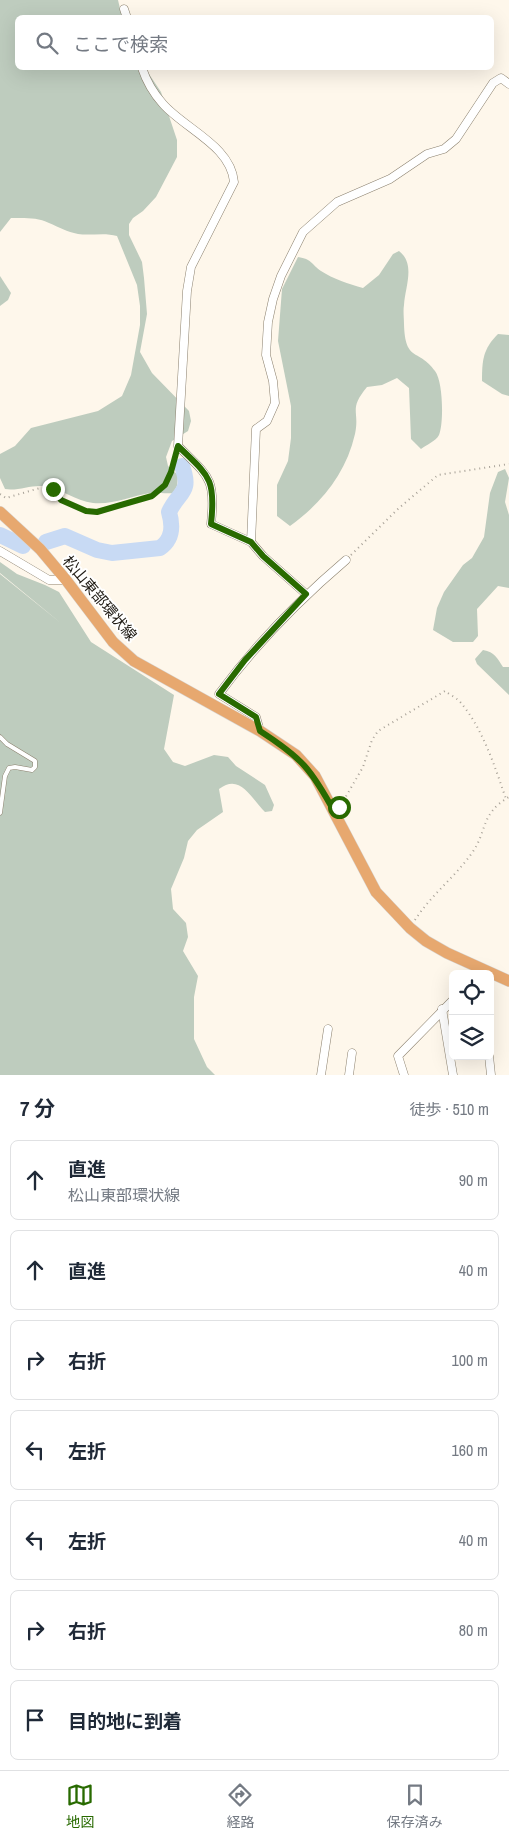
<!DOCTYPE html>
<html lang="ja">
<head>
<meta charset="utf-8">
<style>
	:root { --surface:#fff; --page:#f2f2f3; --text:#1f2937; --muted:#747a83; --line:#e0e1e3; --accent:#286a00 }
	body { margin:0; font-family:"Archivo Narrow","Noto Sans JP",sans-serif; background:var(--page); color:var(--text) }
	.controls { position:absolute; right:15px; bottom:15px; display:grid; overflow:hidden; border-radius:8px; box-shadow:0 5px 20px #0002 }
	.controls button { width:45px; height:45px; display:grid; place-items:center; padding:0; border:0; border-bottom:1px solid var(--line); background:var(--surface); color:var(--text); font:25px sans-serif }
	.stop { position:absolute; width:15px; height:15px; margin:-11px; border:4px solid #286a00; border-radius:50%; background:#fff }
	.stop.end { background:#286a00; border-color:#fff; box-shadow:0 1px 5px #0008 }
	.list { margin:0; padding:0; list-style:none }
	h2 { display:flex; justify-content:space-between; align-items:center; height:65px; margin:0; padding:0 20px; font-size:21px }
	h2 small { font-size:16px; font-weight:400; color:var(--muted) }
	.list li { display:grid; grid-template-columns:32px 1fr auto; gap:15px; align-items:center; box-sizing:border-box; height:80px; margin:0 10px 10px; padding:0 10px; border:1px solid var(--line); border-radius:8px }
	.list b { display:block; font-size:19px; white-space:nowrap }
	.list p { margin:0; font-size:16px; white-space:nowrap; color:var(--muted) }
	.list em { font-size:16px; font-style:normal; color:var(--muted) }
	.icon { flex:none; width:28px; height:28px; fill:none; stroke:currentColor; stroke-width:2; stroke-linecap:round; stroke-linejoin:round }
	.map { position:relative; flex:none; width:509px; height:1075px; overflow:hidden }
	.search { position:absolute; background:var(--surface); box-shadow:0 5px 20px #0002; left:15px; right:15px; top:15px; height:55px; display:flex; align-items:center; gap:12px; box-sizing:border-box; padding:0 18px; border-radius:8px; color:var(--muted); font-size:19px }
	.sheet { height:695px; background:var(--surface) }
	nav { display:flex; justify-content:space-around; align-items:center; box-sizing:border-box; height:70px; border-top:1px solid var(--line); background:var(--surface); font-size:14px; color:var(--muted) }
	nav a { display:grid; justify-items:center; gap:2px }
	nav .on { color:var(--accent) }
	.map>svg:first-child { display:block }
</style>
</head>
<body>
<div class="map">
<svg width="509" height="1075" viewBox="0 0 509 1075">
	<rect width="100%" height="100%" fill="#fef7eb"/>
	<g fill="#beccbe">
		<path d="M 0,0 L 118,0 L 122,17 L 18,18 L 18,68 L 145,68 L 161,92 L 177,140 L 177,157 L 156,197 L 143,211 L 133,218 L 129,224 L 129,235 L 142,262 L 144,278 L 147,314 L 140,352 L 152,373 L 189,411 L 191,421 L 188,431 L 172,441 L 166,457 L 168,466 L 178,475 L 177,486 L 173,493 C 165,494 157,492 150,493 C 131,496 113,505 93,503 C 75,501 61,488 43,486 C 30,485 18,491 5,489 L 0,478 L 0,454 L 15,446 L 31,428 L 98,411 L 122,396 L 131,375 L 140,325 L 140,306 L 137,285 L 117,236 C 104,232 91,236 78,234 C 67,232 59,227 49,223 C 37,217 24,218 11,218 L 0,232 Z"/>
		<path d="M 399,251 C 416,264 405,287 404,305 C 403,311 404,318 404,324 C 405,363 419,348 435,371 C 443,381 444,423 439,435 C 436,441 426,445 421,449 L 411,439 L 409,388 L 397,378 L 382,385 L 367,387 C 348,410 360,410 355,434 C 346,473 322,503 290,526 L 277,516 L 277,485 L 288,461 L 291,438 L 291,406 L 278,341 L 282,289 L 298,257 C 312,259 311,264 321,271 C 333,279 349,284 363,288 L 379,275 L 393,254 Z"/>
		<polygon points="0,276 11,293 8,300 0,306"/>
		<path d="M 498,334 L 509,335 L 509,396 L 502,394 L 482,381 C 482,360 483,349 498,334 Z"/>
		<polygon points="505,469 509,478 505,502 509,515 509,588 498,586 477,609 478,636 473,642 453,642 433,630 437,608 444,592 463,565 472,558 484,537 490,493 498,472"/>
		<path d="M 0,562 L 17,574 L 45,585 L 59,592 L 91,642 L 174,695 L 164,749 L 173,762 L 185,766 L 214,755 L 228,757 L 236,766 L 265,785 L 274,805 L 272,811 L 265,812 C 250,797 240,773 219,789 L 223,812 L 197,830 L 188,841 L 184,858 L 171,889 L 173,909 L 186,923 L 188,937 L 183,951 L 198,976 L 194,997 L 194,1039 L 207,1067 L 215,1075 L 0,1075 L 0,574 L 62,624 L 0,573 Z"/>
		<path d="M 483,650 C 495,652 497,658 503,667 L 509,667 L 509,695 L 477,664 L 475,659 Z"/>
	</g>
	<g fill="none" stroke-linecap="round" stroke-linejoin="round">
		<g stroke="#c8daf4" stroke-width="16">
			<polyline points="0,535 23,546"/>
			<path d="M 46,542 L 65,536 L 97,550 L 112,553 L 160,548 C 173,539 173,526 169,512 C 179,491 192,493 182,466"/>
		</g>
		<defs>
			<polyline id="service" points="0,737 7,744 35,761 35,767 32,770 15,767 9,768 5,776 0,813"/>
			<g id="minor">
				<polyline points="124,9 127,18"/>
				<path d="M 142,68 C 146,80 154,94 163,104 C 185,129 231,146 234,182 L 191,267 L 187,291 L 178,446 C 209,477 216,478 211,524 L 251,542 L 263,556 L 306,594"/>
				<polyline points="251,542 256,429 267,421 275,403 273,381 266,355 268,322 273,299 281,276 303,232 337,202 390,179 427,154 444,149 456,139 493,83 501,78 509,84"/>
				<polyline points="0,551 49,580 66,580"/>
				<path d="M 260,731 L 256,717 L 219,694 C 256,644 299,600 346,560"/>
				<polyline points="442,1009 453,1075"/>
				<polyline points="489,1056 491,1075"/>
				<polyline points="321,1075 328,1029"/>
				<polyline points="349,1075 352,1053"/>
				<polyline points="404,1075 398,1056 453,1000"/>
			</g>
			<polyline id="primary" points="0,512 40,549 66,580 113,642 134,661 260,731 296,755 315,776 376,892 410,928 426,941 447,953 509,981"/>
		</defs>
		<use href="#service" stroke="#8b806e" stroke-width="5"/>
		<use href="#minor" stroke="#8b806e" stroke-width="9"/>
		<use href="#primary" stroke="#d7d6d5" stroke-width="12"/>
		<g stroke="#a8a298" stroke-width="2" stroke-dasharray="1 4" stroke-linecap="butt">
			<polyline points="0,494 6,498 40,488 53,489 61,500 86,511 97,512 152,496 165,485 171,473 175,456"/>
			<polyline points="351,555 399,508 438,475 509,464"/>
			<path d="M 341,805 L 363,767 L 372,740 L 378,731 L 445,691 C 450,695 457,698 461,703 C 483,729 495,767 506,799"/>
			<path d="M 415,920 C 431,895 455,877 472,853 C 488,830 480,814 509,797"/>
		</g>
		<use href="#service" stroke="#fff" stroke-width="4"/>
		<use href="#minor" stroke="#fff" stroke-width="8"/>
		<use href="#primary" stroke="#e7a86f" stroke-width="11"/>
	</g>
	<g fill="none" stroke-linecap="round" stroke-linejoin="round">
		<path stroke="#286a00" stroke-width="6" d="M 53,489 L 61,500 L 86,511 L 97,512 L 152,496 L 165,485 L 171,472 L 178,446 C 209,476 216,478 211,524 L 251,542 L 263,556 L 306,594 L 245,660 L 219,694 L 256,717 L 260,731 C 302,758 311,769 335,813 L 339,807"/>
	</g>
	<g text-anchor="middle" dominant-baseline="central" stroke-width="4" stroke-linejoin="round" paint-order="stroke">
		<g font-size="15" fill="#201c15" stroke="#fff">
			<text transform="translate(100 598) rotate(50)">松山東部環状線</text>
		</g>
	</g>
</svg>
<div class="controls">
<button><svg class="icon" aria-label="locate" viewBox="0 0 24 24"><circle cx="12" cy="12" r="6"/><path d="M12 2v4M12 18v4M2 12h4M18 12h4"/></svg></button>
<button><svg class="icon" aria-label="layers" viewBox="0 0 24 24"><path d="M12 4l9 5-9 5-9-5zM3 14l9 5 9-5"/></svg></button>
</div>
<div class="stop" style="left:339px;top:807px"></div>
<div class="stop end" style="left:53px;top:489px"></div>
<div class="search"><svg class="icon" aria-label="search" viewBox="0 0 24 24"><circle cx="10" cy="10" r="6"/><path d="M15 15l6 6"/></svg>ここで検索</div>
</div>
<section class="sheet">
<h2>7 分<small>徒歩 · 510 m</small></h2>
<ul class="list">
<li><svg class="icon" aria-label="ahead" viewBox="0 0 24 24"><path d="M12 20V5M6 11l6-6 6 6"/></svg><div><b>直進</b><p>松山東部環状線</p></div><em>90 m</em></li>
<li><svg class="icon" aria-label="ahead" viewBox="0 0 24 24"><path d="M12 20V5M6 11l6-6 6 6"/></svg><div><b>直進</b></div><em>40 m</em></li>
<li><svg class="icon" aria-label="right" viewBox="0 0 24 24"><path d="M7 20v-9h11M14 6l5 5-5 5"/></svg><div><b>右折</b></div><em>100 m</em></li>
<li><svg class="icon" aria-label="left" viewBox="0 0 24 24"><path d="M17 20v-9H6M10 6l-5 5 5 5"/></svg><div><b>左折</b></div><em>160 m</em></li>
<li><svg class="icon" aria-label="left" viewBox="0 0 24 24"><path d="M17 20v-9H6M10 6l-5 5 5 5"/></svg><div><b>左折</b></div><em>40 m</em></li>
<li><svg class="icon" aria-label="right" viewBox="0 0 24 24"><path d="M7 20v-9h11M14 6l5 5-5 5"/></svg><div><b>右折</b></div><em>80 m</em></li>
<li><svg class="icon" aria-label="arrive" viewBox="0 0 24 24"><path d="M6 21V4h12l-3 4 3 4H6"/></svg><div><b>目的地に到着</b></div></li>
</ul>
</section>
<nav>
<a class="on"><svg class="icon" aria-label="map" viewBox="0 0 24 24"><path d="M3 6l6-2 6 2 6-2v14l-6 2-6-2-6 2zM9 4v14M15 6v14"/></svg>地図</a>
<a><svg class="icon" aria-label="directions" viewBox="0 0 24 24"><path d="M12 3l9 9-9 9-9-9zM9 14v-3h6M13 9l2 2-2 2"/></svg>経路</a>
<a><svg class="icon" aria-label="saved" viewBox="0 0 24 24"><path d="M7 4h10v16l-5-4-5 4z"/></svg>保存済み</a>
</nav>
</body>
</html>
